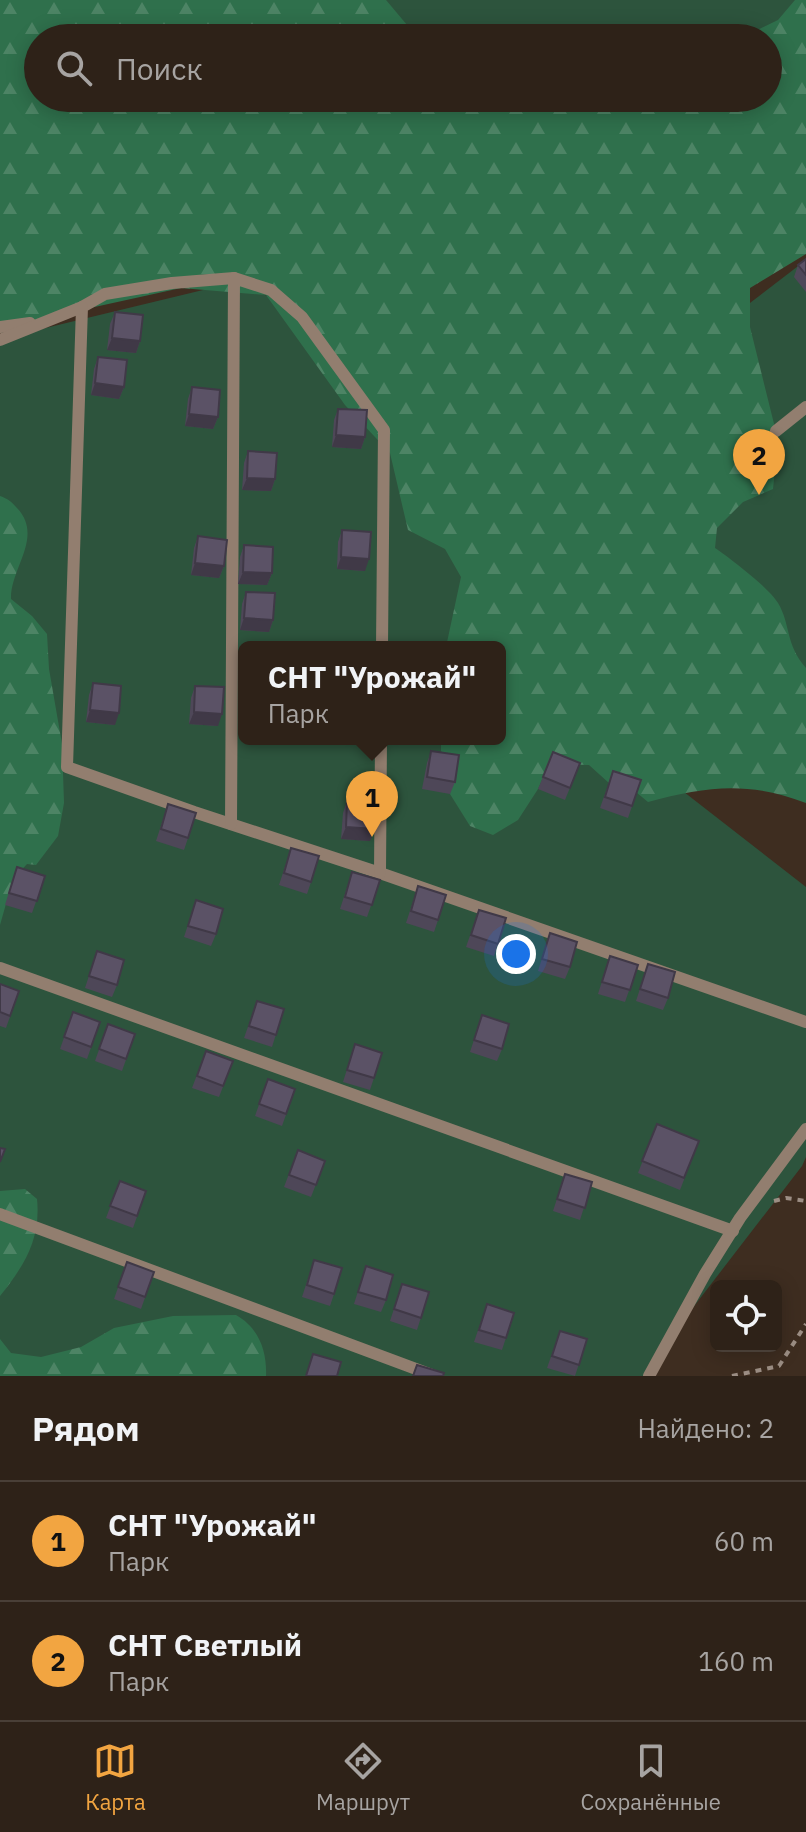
<!DOCTYPE html>
<html lang="ru">
<head>
<meta charset="utf-8">
<style>
	:root { --surface:#2e2218; --page:#3a2f25; --text:#f1f3f6; --muted:#a7a4a2; --line:#493f37; --accent:#f2a541 }
	body { margin:0; font-family:"IBM Plex Sans",sans-serif; background:var(--page); color:var(--text) }
	.controls { position:absolute; right:24px; bottom:24px; display:grid; overflow:hidden; border-radius:12px; box-shadow:0 4px 20px #0003 }
	.controls button { width:72px; height:72px; display:grid; place-items:center; padding:0; border:0; border-bottom:2px solid var(--line); background:var(--surface); color:var(--text); font:40px sans-serif }
	.you { position:absolute; left:516px; top:954px; width:28px; height:28px; margin:-20px; border:6px solid #fff; border-radius:50%; background:#1a73e8; box-shadow:0 0 0 12px #1a73e833 }
	.badge { display:grid; place-items:center; width:52px; height:52px; border-radius:50%; background:var(--accent); color:#111; font-size:26px; font-weight:700 }
	.pin { position:absolute; translate:-50% -66px; filter:drop-shadow(0 2px 4px #0008) }
	.pin::after { content:''; position:absolute; top:42px; width:28px; height:24px; background:inherit; clip-path:polygon(0 0,100% 0,50% 100%) }
	.popup { position:absolute; left:238px; top:641px; width:268px; height:104px; box-sizing:border-box; display:grid; place-content:center; border-radius:12px; background:var(--surface); filter:drop-shadow(0 2px 6px #0005); font-size:26px; white-space:nowrap; color:var(--muted) }
	.popup b { font-size:30px; color:var(--text) }
	.popup::after { content:''; position:absolute; left:50%; top:100%; margin-left:-16px; border:16px solid transparent; border-top-color:var(--surface) }
	.list { margin:0; padding:0; list-style:none }
	h2 { display:flex; justify-content:space-between; align-items:center; height:104px; margin:0; padding:0 32px; font-size:34px }
	h2 small { font-size:26px; font-weight:400; color:var(--muted) }
	.list li { display:grid; grid-template-columns:52px 1fr auto; gap:24px; align-items:center; box-sizing:border-box; height:120px; padding:0 32px; border-top:2px solid var(--line) }
	.list b { display:block; font-size:30px; white-space:nowrap }
	.list p { margin:0; font-size:26px; white-space:nowrap; color:var(--muted) }
	.list em { font-size:26px; font-style:normal; color:var(--muted) }
	.icon { flex:none; width:44px; height:44px; fill:none; stroke:currentColor; stroke-width:2; stroke-linecap:round; stroke-linejoin:round }
	.map { position:relative; flex:none; width:806px; height:1376px; overflow:hidden }
	.search { position:absolute; background:var(--surface); box-shadow:0 4px 20px #0003; left:24px; right:24px; top:24px; height:88px; display:flex; align-items:center; gap:20px; box-sizing:border-box; padding:0 28px; border-radius:44px; color:var(--muted); font-size:30px }
	.sheet { height:344px; background:var(--surface) }
	nav { display:flex; justify-content:space-around; align-items:center; box-sizing:border-box; height:112px; border-top:2px solid var(--line); background:var(--surface); font-size:22px; color:var(--muted) }
	nav a { display:grid; justify-items:center; gap:4px }
	nav .on { color:var(--accent) }
	.map>svg:first-child { display:block }
</style>
</head>
<body>
<div class="map">
<svg width="806" height="1376" viewBox="0 0 806 1376">
	<defs>
		<pattern id="forest-firs" width="22" height="20" patternUnits="userSpaceOnUse" patternTransform="scale(2)"><rect width="22" height="20" fill="#2f704c"/><path d="M5 1l3.5 6h-7zM16 11l3.5 6h-7z" fill="#4d8465"/></pattern>
	</defs>
	<rect width="100%" height="100%" fill="#3e2d20"/>
	<g fill="#2d543d" fill-rule="evenodd">
		<polygon points="318,0 806,0 768,38 352,38"/>
		<polygon points="806,260 806,753 670,516 733,316"/>
		<path d="M 232,283 L 317,314 L 657,771 L 806,887 L 806,1157 L 802,1166 L 668,1340 L 645,1376 L 0,1376 L 0,339 ZM 244,647 L 500,647 L 500,739 L 244,739 Z"/>
	</g>
	<g fill="url(#forest-firs)">
		<path d="M 0,0 L 386,0 L 418,38 L 38,38 L 38,98 L 768,98 L 768,38 L 741,38 L 778,20 L 795,0 L 806,0 L 806,254 L 750,288 L 750,327 L 778,440 L 773,489 L 743,502 L 717,528 L 715,548 C 731,559 769,588 778,603 C 791,625 785,644 806,668 L 806,803 C 748,781 707,786 648,802 L 636,792 L 609,783 L 589,765 L 549,764 L 538,789 L 518,820 L 493,835 L 470,826 L 450,794 L 455,767 L 441,751 L 441,739 L 500,739 L 500,647 L 446,647 L 461,577 L 445,549 L 408,530 L 390,453 L 345,405 L 266,295 L 181,288 L 90,308 L 67,319 L 0,333 Z"/>
		<path d="M 0,496 C 8,499 11,501 16,507 C 45,536 10,568 11,599 L 32,616 L 47,634 L 49,669 L 62,744 L 64,803 L 58,836 L 36,865 L 27,864 L 13,879 L 0,925 Z"/>
		<path d="M 25,1189 L 37,1199 C 41,1239 24,1266 0,1296 L 0,1191 Z"/>
		<path d="M 236,1315 C 259,1328 267,1351 266,1376 L 0,1376 L 0,1339 L 11,1353 L 41,1357 L 81,1347 L 114,1328 L 173,1316 Z"/>
	</g>
	<g fill="none" stroke-linecap="round" stroke-linejoin="round">
		<g stroke="#9c8e84" stroke-width="4" stroke-dasharray="6 6" stroke-linecap="butt">
			<polyline points="774,1201 786,1198 806,1201"/>
			<polyline points="732,1376 779,1366 806,1324"/>
		</g>
		<g stroke="#927e6f" stroke-width="12">
			<polyline points="234,278 172,283 105,294 82,307 67,767 194,812 380,873 806,1022"/>
			<polyline points="0,327 30,323"/>
			<polyline points="0,340 82,307"/>
			<polyline points="776,431 806,407"/>
			<polyline points="231,824 234,278 271,290 302,317 384,430 382,647"/>
			<polyline points="380,873 381,739"/>
			<polyline points="0,968 733,1231"/>
			<polyline points="0,1214 435,1376"/>
			<polyline points="649,1376 705,1274 740,1218 806,1129"/>
		</g>
	</g>
	<g fill="#4e4758">
		<polygon points="806,259 806,292 794,277 798,265"/>
		<polygon points="115,312 140,341 136,353 107,350 110,324"/>
		<polygon points="98,357 124,387 119,399 91,395 94,369"/>
		<polygon points="192,387 218,417 213,429 185,426 188,399"/>
		<polygon points="338,409 365,437 361,449 332,447 334,420"/>
		<polygon points="248,451 275,479 271,491 242,490 244,463"/>
		<polygon points="342,530 365,571 337,569 338,542"/>
		<polygon points="198,536 224,566 219,578 191,575 194,548"/>
		<polygon points="244,545 272,573 267,585 238,584 240,557"/>
		<polygon points="246,592 273,620 269,632 240,630 242,604"/>
		<polygon points="93,683 115,725 86,722 89,695"/>
		<polygon points="195,686 218,726 189,724 191,698"/>
		<polygon points="431,751 455,782 450,794 422,789 427,763"/>
		<polygon points="580,763 565,800 538,789 543,777"/>
		<polygon points="613,771 641,780 628,818 600,808"/>
		<polygon points="347,801 370,841 341,839 343,813"/>
		<polygon points="168,804 188,838 184,850 156,841"/>
		<polygon points="291,848 311,882 307,894 279,885"/>
		<polygon points="17,867 45,876 32,913 5,905"/>
		<polygon points="352,872 380,880 367,917 340,909"/>
		<polygon points="418,886 438,920 434,932 406,923"/>
		<polygon points="196,900 216,934 211,946 184,937"/>
		<polygon points="479,910 506,918 494,956 466,947"/>
		<polygon points="550,933 570,967 565,979 538,971"/>
		<polygon points="97,951 117,985 112,997 85,988"/>
		<polygon points="610,956 638,965 625,1002 598,994"/>
		<polygon points="648,964 668,998 663,1010 636,1001"/>
		<polygon points="0,984 19,991 6,1028 0,1026"/>
		<polygon points="257,1001 284,1009 272,1047 244,1038"/>
		<polygon points="73,1012 100,1022 87,1059 60,1049"/>
		<polygon points="482,1015 502,1049 497,1061 470,1052"/>
		<polygon points="108,1024 135,1034 122,1071 95,1061"/>
		<polygon points="355,1044 382,1053 370,1090 343,1082"/>
		<polygon points="206,1051 233,1061 219,1097 192,1088"/>
		<polygon points="268,1079 295,1089 282,1126 255,1116"/>
		<polygon points="657,1124 699,1141 680,1190 638,1173"/>
		<polygon points="298,1150 325,1161 311,1197 284,1187"/>
		<polygon points="565,1174 592,1182 580,1220 553,1211"/>
		<polygon points="120,1181 146,1191 133,1228 106,1218"/>
		<polygon points="314,1260 334,1294 330,1306 302,1297"/>
		<polygon points="127,1262 154,1272 141,1309 114,1299"/>
		<polygon points="366,1266 386,1300 381,1312 354,1304"/>
		<polygon points="402,1284 429,1292 417,1330 390,1321"/>
		<polygon points="487,1304 514,1313 502,1350 474,1342"/>
		<polygon points="560,1331 587,1339 575,1376 547,1368"/>
	</g>
	<g fill="#403947">
		<polygon points="112,338 140,341 136,353 107,350"/>
		<polygon points="95,383 124,387 119,399 91,395"/>
		<polygon points="189,414 218,417 213,429 185,426"/>
		<polygon points="336,435 365,437 361,449 332,447"/>
		<polygon points="247,478 275,479 271,491 242,490"/>
		<polygon points="341,557 369,559 365,571 337,569"/>
		<polygon points="195,563 224,566 219,578 191,575"/>
		<polygon points="243,572 272,573 267,585 238,584"/>
		<polygon points="244,618 273,620 269,632 240,630"/>
		<polygon points="90,710 119,713 115,725 86,722"/>
		<polygon points="194,712 222,714 218,726 189,724"/>
		<polygon points="337,739 366,739 364,744 336,743"/>
		<polygon points="346,827 375,829 370,841 341,839"/>
	</g>
	<g fill="#5b5266" stroke="#403947" stroke-width="2">
		<polygon points="806,259 806,275 798,265"/>
		<polygon points="115,312 143,315 140,341 112,338"/>
		<polygon points="98,357 127,360 124,387 95,383"/>
		<polygon points="192,387 220,390 218,417 189,414"/>
		<polygon points="338,409 367,410 365,437 336,435"/>
		<polygon points="248,451 277,453 275,479 247,478"/>
		<polygon points="342,530 371,532 369,559 341,557"/>
		<polygon points="198,536 227,540 224,566 195,563"/>
		<polygon points="244,545 273,547 272,573 243,572"/>
		<polygon points="246,592 275,593 273,620 244,618"/>
		<polygon points="93,683 121,686 119,713 90,710"/>
		<polygon points="195,686 224,687 222,714 194,712"/>
		<polygon points="431,751 459,755 455,782 427,777"/>
		<polygon points="553,752 580,763 570,788 543,777"/>
		<polygon points="613,771 641,780 632,806 605,797"/>
		<polygon points="347,801 376,802 375,829 346,827"/>
		<polygon points="168,804 196,813 188,838 161,829"/>
		<polygon points="291,848 319,856 311,882 284,873"/>
		<polygon points="17,867 45,876 37,901 9,893"/>
		<polygon points="352,872 380,880 372,905 345,897"/>
		<polygon points="418,886 446,895 438,920 411,911"/>
		<polygon points="196,900 223,909 216,934 188,926"/>
		<polygon points="479,910 506,918 498,944 471,935"/>
		<polygon points="550,933 577,942 570,967 542,959"/>
		<polygon points="97,951 124,960 117,985 89,976"/>
		<polygon points="610,956 638,965 630,990 602,982"/>
		<polygon points="648,964 675,972 668,998 640,989"/>
		<polygon points="0,984 19,991 10,1016 0,1012"/>
		<polygon points="257,1001 284,1009 276,1035 249,1026"/>
		<polygon points="73,1012 100,1022 91,1047 64,1037"/>
		<polygon points="482,1015 509,1024 502,1049 474,1040"/>
		<polygon points="108,1024 135,1034 126,1059 99,1049"/>
		<polygon points="355,1044 382,1053 374,1078 347,1070"/>
		<polygon points="206,1051 233,1061 223,1086 197,1076"/>
		<polygon points="268,1079 295,1089 286,1114 259,1104"/>
		<polygon points="657,1124 699,1141 684,1178 642,1161"/>
		<polygon points="0,1148 5,1149 0,1162"/>
		<polygon points="298,1150 325,1161 316,1185 289,1175"/>
		<polygon points="565,1174 592,1182 585,1208 557,1199"/>
		<polygon points="120,1181 146,1191 137,1216 110,1206"/>
		<polygon points="314,1260 342,1268 334,1294 307,1285"/>
		<polygon points="127,1262 154,1272 145,1297 118,1287"/>
		<polygon points="366,1266 393,1275 386,1300 358,1292"/>
		<polygon points="402,1284 429,1292 421,1318 394,1309"/>
		<polygon points="487,1304 514,1313 506,1338 479,1330"/>
		<polygon points="560,1331 587,1339 579,1365 552,1356"/>
		<polygon points="313,1354 341,1362 337,1376 306,1376"/>
		<polygon points="417,1365 444,1373 443,1376 413,1376"/>
	</g>
</svg>
<div class="controls">
<button><svg class="icon" aria-label="locate" viewBox="0 0 24 24"><circle cx="12" cy="12" r="6"/><path d="M12 2v4M12 18v4M2 12h4M18 12h4"/></svg></button>
</div>
<div class="you"></div>
<div class="pin badge" style="left:372px;top:837px">1</div>
<div class="popup"><b>СНТ &quot;Урожай&quot;</b>Парк</div>
<div class="pin badge" style="left:759px;top:495px">2</div>
<div class="search"><svg class="icon" aria-label="search" viewBox="0 0 24 24"><circle cx="10" cy="10" r="6"/><path d="M15 15l6 6"/></svg>Поиск</div>
</div>
<section class="sheet">
<h2>Рядом<small>Найдено: 2</small></h2>
<ul class="list">
<li><span class="badge">1</span><div><b>СНТ &quot;Урожай&quot;</b><p>Парк</p></div><em>60 m</em></li>
<li><span class="badge">2</span><div><b>СНТ Светлый</b><p>Парк</p></div><em>160 m</em></li>
</ul>
</section>
<nav>
<a class="on"><svg class="icon" aria-label="map" viewBox="0 0 24 24"><path d="M3 6l6-2 6 2 6-2v14l-6 2-6-2-6 2zM9 4v14M15 6v14"/></svg>Карта</a>
<a><svg class="icon" aria-label="directions" viewBox="0 0 24 24"><path d="M12 3l9 9-9 9-9-9zM9 14v-3h6M13 9l2 2-2 2"/></svg>Маршрут</a>
<a><svg class="icon" aria-label="saved" viewBox="0 0 24 24"><path d="M7 4h10v16l-5-4-5 4z"/></svg>Сохранённые</a>
</nav>
</body>
</html>
